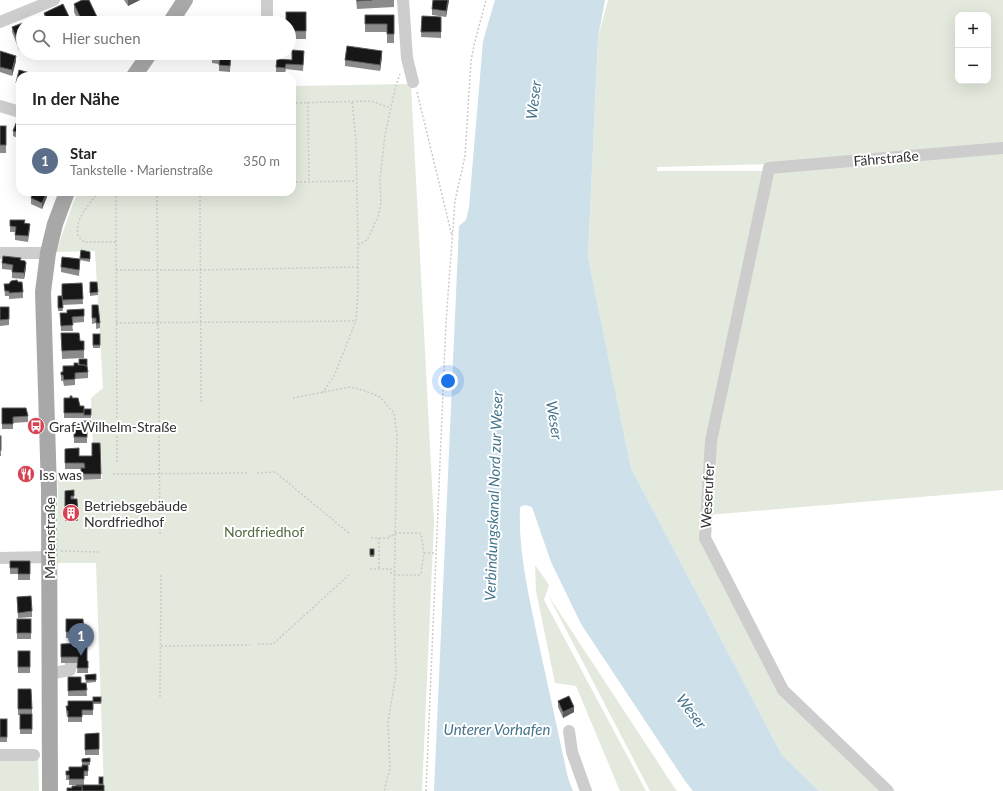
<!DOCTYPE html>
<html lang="de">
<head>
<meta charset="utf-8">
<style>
	:root { --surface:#fff; --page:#f6f6f6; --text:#222; --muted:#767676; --line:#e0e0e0; --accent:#111827 }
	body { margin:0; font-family:Lato,sans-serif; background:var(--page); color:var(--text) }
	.controls { position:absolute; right:12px; top:12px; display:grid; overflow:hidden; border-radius:8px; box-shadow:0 4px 16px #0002 }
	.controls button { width:36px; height:36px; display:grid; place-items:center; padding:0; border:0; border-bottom:1px solid var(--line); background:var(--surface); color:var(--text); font:20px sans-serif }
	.you { position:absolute; left:448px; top:381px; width:14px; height:14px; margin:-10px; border:3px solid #fff; border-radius:50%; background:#1a73e8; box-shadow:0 0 0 6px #1a73e833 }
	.badge { display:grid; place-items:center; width:26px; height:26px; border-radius:50%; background:var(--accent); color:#fff; font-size:13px; font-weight:700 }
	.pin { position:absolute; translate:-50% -33px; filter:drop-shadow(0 1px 2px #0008) }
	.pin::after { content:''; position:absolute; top:21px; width:14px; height:12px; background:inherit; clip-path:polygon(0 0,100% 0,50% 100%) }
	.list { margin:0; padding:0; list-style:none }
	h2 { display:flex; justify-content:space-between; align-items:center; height:52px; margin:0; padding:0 16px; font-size:17px }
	h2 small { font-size:13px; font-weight:400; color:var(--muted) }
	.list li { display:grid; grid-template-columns:26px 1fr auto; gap:12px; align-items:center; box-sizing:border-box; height:72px; padding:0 16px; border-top:1px solid var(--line) }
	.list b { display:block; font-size:15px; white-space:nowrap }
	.list p { margin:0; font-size:13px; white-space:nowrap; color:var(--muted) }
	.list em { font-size:13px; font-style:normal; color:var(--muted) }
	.icon { flex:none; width:22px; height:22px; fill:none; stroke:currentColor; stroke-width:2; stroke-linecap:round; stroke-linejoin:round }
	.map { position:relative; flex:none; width:1003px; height:791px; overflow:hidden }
	.search { position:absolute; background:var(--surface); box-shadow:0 4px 16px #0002; left:16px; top:16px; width:280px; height:44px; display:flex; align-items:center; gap:10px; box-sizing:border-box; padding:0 14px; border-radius:22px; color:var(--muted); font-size:15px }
	.panel { position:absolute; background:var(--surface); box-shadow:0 4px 16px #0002; left:16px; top:72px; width:280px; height:124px; border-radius:12px }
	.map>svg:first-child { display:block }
</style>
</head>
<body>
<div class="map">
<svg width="1003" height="791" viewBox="0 0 1003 791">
	<rect width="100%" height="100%" fill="#fff"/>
	<g fill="#e4e9dd" fill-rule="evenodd">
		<path d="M 608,0 L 1003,0 L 1003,490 L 708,515 L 714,441 L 773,171 L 840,165 L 841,160 L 770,164 L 657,167 L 657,171 L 766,171 L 707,441 L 702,538 L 782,692 L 884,791 L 819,791 L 782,755 L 631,468 L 588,257 L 598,38 ZM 958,15 L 988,15 L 988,81 L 958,81 Z"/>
		<polygon points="411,84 434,523 422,791 104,791 96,563 57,563 58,486 57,480 102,480 101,448 93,448 91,398 103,388 95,251 56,252 73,203 79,192 292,192 292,86"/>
		<polygon points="535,565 549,585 544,600 646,791 620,791 576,686 555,683 536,591"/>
		<polygon points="548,595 676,790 677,791 650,791"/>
		<polygon points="0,757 38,757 39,791 0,791"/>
	</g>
	<path fill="#cee0ea" d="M 495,0 L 605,0 L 598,38 L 588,257 L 631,468 L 782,755 L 819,791 L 693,791 L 685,781 L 581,624 L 551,562 L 532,507 L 525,505 L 520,507 C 518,552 529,596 538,640 C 548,686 558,732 568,778 L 573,791 L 434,791 L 459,226 L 466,220 L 469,207 L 483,41 Z"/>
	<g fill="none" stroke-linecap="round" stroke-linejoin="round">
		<g stroke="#cacaca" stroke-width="1.5" stroke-dasharray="2 2" stroke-linecap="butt">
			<polyline points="417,92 452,236"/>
			<polyline points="308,102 309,182"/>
			<polyline points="352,102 356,141 358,245"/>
			<polyline points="292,103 371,101 391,108"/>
			<polyline points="292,182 356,181"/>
			<path d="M 98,192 C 88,207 75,217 78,236 L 84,242 L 116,242"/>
			<polyline points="116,192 117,463"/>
			<polyline points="157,192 160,535"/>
			<polyline points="200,192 201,403"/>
			<polyline points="116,270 200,270 358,267"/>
			<polyline points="116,323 356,321"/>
			<polyline points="322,393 334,376 356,321 358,290 358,245 367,240 378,217 381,203 380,180 385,134 396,85 400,74"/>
			<polyline points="293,398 350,387 363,390 380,397 394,413 397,435 394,602 396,674 388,723 390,768 384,791"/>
			<polyline points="257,473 275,472 350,534"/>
			<polyline points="113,474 247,473"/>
			<polyline points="395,533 419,533 421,534 424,553 421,574 419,575 395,575"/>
			<polyline points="371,538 390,538 390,535 395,535"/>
			<polyline points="379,538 379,569"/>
			<polyline points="61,551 99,552"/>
			<polyline points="424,553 436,553"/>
			<polyline points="370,569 391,569 391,573 395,573"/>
			<polyline points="258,644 273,644 350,574"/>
			<polyline points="161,646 250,645"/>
			<polyline points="160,697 161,575"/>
			<polyline points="426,791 446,322 455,201 465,156 471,61 474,45 486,0"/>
		</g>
		<g stroke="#cdcdcd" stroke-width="12">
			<polyline points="403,0 407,58 413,82"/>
			<polyline points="0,22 54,0"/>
			<polyline points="267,23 267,0"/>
			<polyline points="0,106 20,112"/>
			<polyline points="0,253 48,253"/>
			<polyline points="0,558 49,557"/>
			<polyline points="49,674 70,670 71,664"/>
			<polyline points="569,731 572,752 586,791"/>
			<polyline points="0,755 34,755"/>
			<polyline points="888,791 783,690 705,538 711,441 769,168 1003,148"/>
		</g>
		<g stroke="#a8a8a8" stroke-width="16">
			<polyline points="170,23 185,0"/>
			<polyline points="134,76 150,53"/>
			<polyline points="50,791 49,490 43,292 48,253 55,224 67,192"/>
		</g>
	</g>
	<g fill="#8b8b8b">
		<polygon points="124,0 140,0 128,6"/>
		<polygon points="356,0 394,0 394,7 357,9"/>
		<polygon points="449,0 446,17 432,15 432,9"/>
		<polygon points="74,4 98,23 79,23 74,12"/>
		<polygon points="306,12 306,39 289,39 289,23"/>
		<polygon points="44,13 72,23 45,23 44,21"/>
		<polygon points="365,15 394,15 394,43 387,43 387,32 365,32"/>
		<polygon points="422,16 441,17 441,38 421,37"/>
		<polygon points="28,21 19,50 12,32 12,27"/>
		<polygon points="0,51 16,61 12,76 0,72"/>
		<polygon points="231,53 230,72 219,71 219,64 212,63 212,58"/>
		<polygon points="304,56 303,71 286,69 285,73 276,73 276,67 292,60"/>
		<polygon points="382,57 380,71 345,66 345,60"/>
		<polygon points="19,70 34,74 34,76 20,76 20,90 16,89 16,83"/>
		<polygon points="20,124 20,139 13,136 13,131"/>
		<rect x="0" y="126" width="6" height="27"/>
		<polygon points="47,192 47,197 42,209 31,204 31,198"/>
		<polygon points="25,223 30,229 28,242 15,240 15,232 10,232 10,226"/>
		<polygon points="90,254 90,262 80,260 80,258"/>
		<polygon points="21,260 26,268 24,279 12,278 12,270 2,269 2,263"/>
		<polygon points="80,265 79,276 61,272 61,267"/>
		<polygon points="18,282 23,292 23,298 9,299 9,296 5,296 4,284"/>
		<polygon points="90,282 97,282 98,295 90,296"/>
		<polygon points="82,283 83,304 62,305 63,311 58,311 58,296 62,296"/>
		<polygon points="92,305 100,323 100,328 96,329 96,323 92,324"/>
		<polygon points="0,307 9,319 9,325 0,326"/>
		<polygon points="84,309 84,322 72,323 73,331 61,331 60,313 67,313"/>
		<polygon points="61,333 80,341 84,341 84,358 62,359"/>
		<rect x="93" y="334" width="7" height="14"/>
		<polygon points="78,365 88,372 88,378 75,379 75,385 64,386 63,381 61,381 61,372 63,372 63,366"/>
		<polygon points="64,398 72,398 80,406 84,409 91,409 91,418 64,418"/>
		<polygon points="2,408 28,416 28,422 13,423 13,429 2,429"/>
		<polygon points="91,421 91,430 87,430 87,443 74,443 74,424 83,424"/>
		<rect x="0" y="436" width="1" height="20"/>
		<polygon points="100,443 101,479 81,480 81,469 65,469 65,449 79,456 92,456"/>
		<polygon points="23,466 28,469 32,469 32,478 23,478"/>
		<polygon points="74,490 74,499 77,499 78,521 65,521 65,491"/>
		<rect x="370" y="549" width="4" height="8"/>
		<polygon points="10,561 30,561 30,580 18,580 18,574 10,574"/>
		<polygon points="17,597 32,611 32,617 18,618"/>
		<rect x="17" y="619" width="14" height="20"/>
		<polygon points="66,619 83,619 84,637 66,638"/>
		<polygon points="61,644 87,661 88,661 88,673 77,673 78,663 61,663"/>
		<rect x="18" y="651" width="12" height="22"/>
		<polygon points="96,674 96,682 86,683 85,675"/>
		<polygon points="68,677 81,683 86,683 87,696 68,696"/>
		<polygon points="18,689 32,709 32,734 20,734 20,715 18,715"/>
		<rect x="93" y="697" width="8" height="7"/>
		<polygon points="93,701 93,715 82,715 82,722 68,722 68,717 67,717 66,711"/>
		<polygon points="558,701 574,712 563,718 558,707"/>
		<rect x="0" y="719" width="7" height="23"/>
		<polygon points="99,733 99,755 85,755 85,734"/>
		<polygon points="90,758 90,765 88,765 88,776 84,776 84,785 99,785 99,777 103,777 103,785 72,788 76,786 76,785 69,785 69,780 66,780 66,771 69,771 82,767 82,759"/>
	</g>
	<g fill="#5d5d5d">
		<polygon points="128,0 140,0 128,6"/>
		<polygon points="448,0 449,0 446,17 446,11"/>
		<polygon points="98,19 98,23 89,23"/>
		<polygon points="23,42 23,48 19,50 19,44"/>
		<polygon points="382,51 382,57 380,71 380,65"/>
		<polygon points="16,56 16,61 12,76 12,70"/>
		<polygon points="47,192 47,197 42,209 42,203"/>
		<polygon points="26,263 26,268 24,279 24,273"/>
		<polygon points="574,707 574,712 563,718 563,712"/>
	</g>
	<g fill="#171717" stroke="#5d5d5d">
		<polygon points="82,0 89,0 98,19 89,23 83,23 74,4"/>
		<polygon points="357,0 372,0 357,1"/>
		<polygon points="433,0 448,0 446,11 432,9"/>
		<polygon points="63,4 72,23 49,23 44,13"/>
		<polygon points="286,12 306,12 306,31 289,31 289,23 286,23"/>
		<polygon points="365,15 394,15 394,34 387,34 387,24 365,24"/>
		<polygon points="422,16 441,17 441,32 421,32"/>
		<polygon points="28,21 29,23 23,23 23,42 19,44 12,27"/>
		<polygon points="347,46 382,51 380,65 345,60"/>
		<polygon points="292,50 304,51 303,65 286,64 285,68 276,67 277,59 292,60"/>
		<polygon points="0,51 16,56 12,70 0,67"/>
		<polygon points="213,53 231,53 230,66 219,65 220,58 212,58"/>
		<polygon points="19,70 34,74 34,76 20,76 20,85 16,83"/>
		<polygon points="16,123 20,124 20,133 13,131"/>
		<rect x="0" y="126" width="6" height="19"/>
		<polygon points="33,192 47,192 42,203 31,198"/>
		<polygon points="10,220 25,220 24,223 30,224 28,236 15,235 16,227 10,226"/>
		<polygon points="81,250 90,252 90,259 80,258"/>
		<polygon points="3,256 21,258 20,260 25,261 26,263 24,273 12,272 13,265 2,263"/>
		<polygon points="62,257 80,259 79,270 61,267"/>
		<polygon points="17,280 18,282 22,282 23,292 9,293 9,291 5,291 4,284 9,284 11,281"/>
		<polygon points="90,282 97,282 98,292 90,293"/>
		<polygon points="82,283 83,299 62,300 62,284"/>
		<polygon points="58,296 62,296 63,308 58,308"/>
		<polygon points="92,305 98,305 100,323 96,323 96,318 92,318"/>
		<polygon points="0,307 9,307 9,319 0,320"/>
		<polygon points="84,309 84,316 72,317 73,325 61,326 60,313 67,313 67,310"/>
		<polygon points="61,333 79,333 80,341 84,341 84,350 62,351"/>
		<rect x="93" y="334" width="7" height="11"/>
		<polygon points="79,359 87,359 87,366 85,366 85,365 79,365"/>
		<polygon points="74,363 78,363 78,365 85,365 85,366 87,366 88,372 75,373 75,379 64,380 63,375 61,375 61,372 63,372 63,366 74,366"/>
		<polygon points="70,396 72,396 72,398 78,398 80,406 84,406 84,413 64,413 64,398 70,398"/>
		<polygon points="2,408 26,408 28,416 13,417 13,424 2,424"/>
		<rect x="84" y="409" width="7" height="6"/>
		<polygon points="83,421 91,421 91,427 87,427 87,424 83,424"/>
		<rect x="74" y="424" width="13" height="13"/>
		<rect x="0" y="436" width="1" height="14"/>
		<polygon points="92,443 100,443 101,474 81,474 81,468 85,468 84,463 65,463 65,449 79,448 79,456 92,456"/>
		<polygon points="23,466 28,466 28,469 32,469 32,475 23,475"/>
		<polygon points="74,490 74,496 71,496 71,499 77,499 78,515 65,516 65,491"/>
		<rect x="370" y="549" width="4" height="6"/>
		<polygon points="10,561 30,561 30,574 18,574 18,568 10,568"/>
		<polygon points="31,596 32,611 18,613 17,597"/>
		<rect x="17" y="619" width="14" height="14"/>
		<polygon points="66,619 83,619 84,632 66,632"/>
		<polygon points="87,643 87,661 88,661 88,668 77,668 78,657 61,657 61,644"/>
		<rect x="18" y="651" width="12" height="16"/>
		<polygon points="96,674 96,680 86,680 85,675"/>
		<polygon points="68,677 81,677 81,683 86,683 87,690 68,691"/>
		<polygon points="18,689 31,689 32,709 18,709"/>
		<polygon points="569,696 574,707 563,712 558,701"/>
		<rect x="93" y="697" width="8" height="5"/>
		<polygon points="68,701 93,701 93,710 82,710 82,717 68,717 68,711 67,711 66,706 68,706"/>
		<rect x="20" y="714" width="12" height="15"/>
		<rect x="0" y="719" width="7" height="18"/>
		<polygon points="99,733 99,749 85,750 85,734"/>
		<polygon points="90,758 90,762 82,762 82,759"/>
		<polygon points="82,765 88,765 88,771 84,771 84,779 69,779 69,775 66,775 66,771 69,771 69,767 82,767"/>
		<rect x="99" y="777" width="4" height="7"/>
		<polygon points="76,785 104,785 104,791 82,791 82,786 76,786"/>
		<polygon points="72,786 82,786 82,791 67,791 67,788 72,788"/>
	</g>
	<defs>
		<symbol id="bus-disc" viewBox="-11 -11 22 22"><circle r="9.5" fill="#d74252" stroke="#fff"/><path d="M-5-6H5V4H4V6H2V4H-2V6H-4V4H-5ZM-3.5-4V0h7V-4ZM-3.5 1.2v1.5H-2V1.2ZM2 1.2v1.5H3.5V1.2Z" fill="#fff"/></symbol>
		<symbol id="restaurant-disc" viewBox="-11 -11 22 22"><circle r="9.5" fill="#d74252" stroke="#fff"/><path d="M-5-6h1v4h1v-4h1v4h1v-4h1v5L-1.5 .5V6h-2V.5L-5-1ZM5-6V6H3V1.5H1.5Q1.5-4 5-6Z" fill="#fff"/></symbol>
		<symbol id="building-disc" viewBox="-11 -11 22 22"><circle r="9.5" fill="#d74252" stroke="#fff"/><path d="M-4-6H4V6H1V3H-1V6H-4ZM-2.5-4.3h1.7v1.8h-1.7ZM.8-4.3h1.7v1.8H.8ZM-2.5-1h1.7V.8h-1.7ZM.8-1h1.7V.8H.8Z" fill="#fff"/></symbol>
	</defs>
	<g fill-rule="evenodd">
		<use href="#bus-disc" x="26" y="416" width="20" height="20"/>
		<use href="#restaurant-disc" x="16" y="464" width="20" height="20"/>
		<use href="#building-disc" x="61" y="503" width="20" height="20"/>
	</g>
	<g text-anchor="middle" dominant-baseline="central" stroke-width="4" stroke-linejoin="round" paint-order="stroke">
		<g font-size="14" fill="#303030" stroke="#fff">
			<text transform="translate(886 158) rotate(-5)">Fährstraße</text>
			<text transform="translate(707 496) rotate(-87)">Weserufer</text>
			<text transform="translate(49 538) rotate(-90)">Marienstraße</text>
		</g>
		<g font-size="14" fill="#303030" stroke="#fff" text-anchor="start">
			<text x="49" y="426">Graf-Wilhelm-Straße</text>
			<text x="39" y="474">Iss was</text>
			<text x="84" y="505">Betriebsgebäude<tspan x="84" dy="16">Nordfriedhof</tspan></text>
		</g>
		<g font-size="14" fill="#556941" stroke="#fff">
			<text x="264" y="531">Nordfriedhof</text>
		</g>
		<g font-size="15" font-style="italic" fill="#44738c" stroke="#fff">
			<text transform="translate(533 100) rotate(-83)">Weser</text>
			<text transform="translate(555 420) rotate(81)">Weser</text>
			<text transform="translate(493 496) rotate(-88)">Verbindungskanal Nord zur Weser</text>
			<text transform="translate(692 711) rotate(53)">Weser</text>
			<text x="497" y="729">Unterer Vorhafen</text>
		</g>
	</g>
</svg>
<div class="controls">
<button>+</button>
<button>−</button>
</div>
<div class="you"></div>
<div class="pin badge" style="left:81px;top:656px;background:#5c6f8a">1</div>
<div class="search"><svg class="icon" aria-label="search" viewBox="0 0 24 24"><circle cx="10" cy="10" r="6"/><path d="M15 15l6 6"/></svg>Hier suchen</div>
<section class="panel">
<h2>In der Nähe<small></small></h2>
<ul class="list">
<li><span class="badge" style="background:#5c6f8a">1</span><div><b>Star</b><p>Tankstelle · Marienstraße</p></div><em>350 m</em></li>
</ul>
</section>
</div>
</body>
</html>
